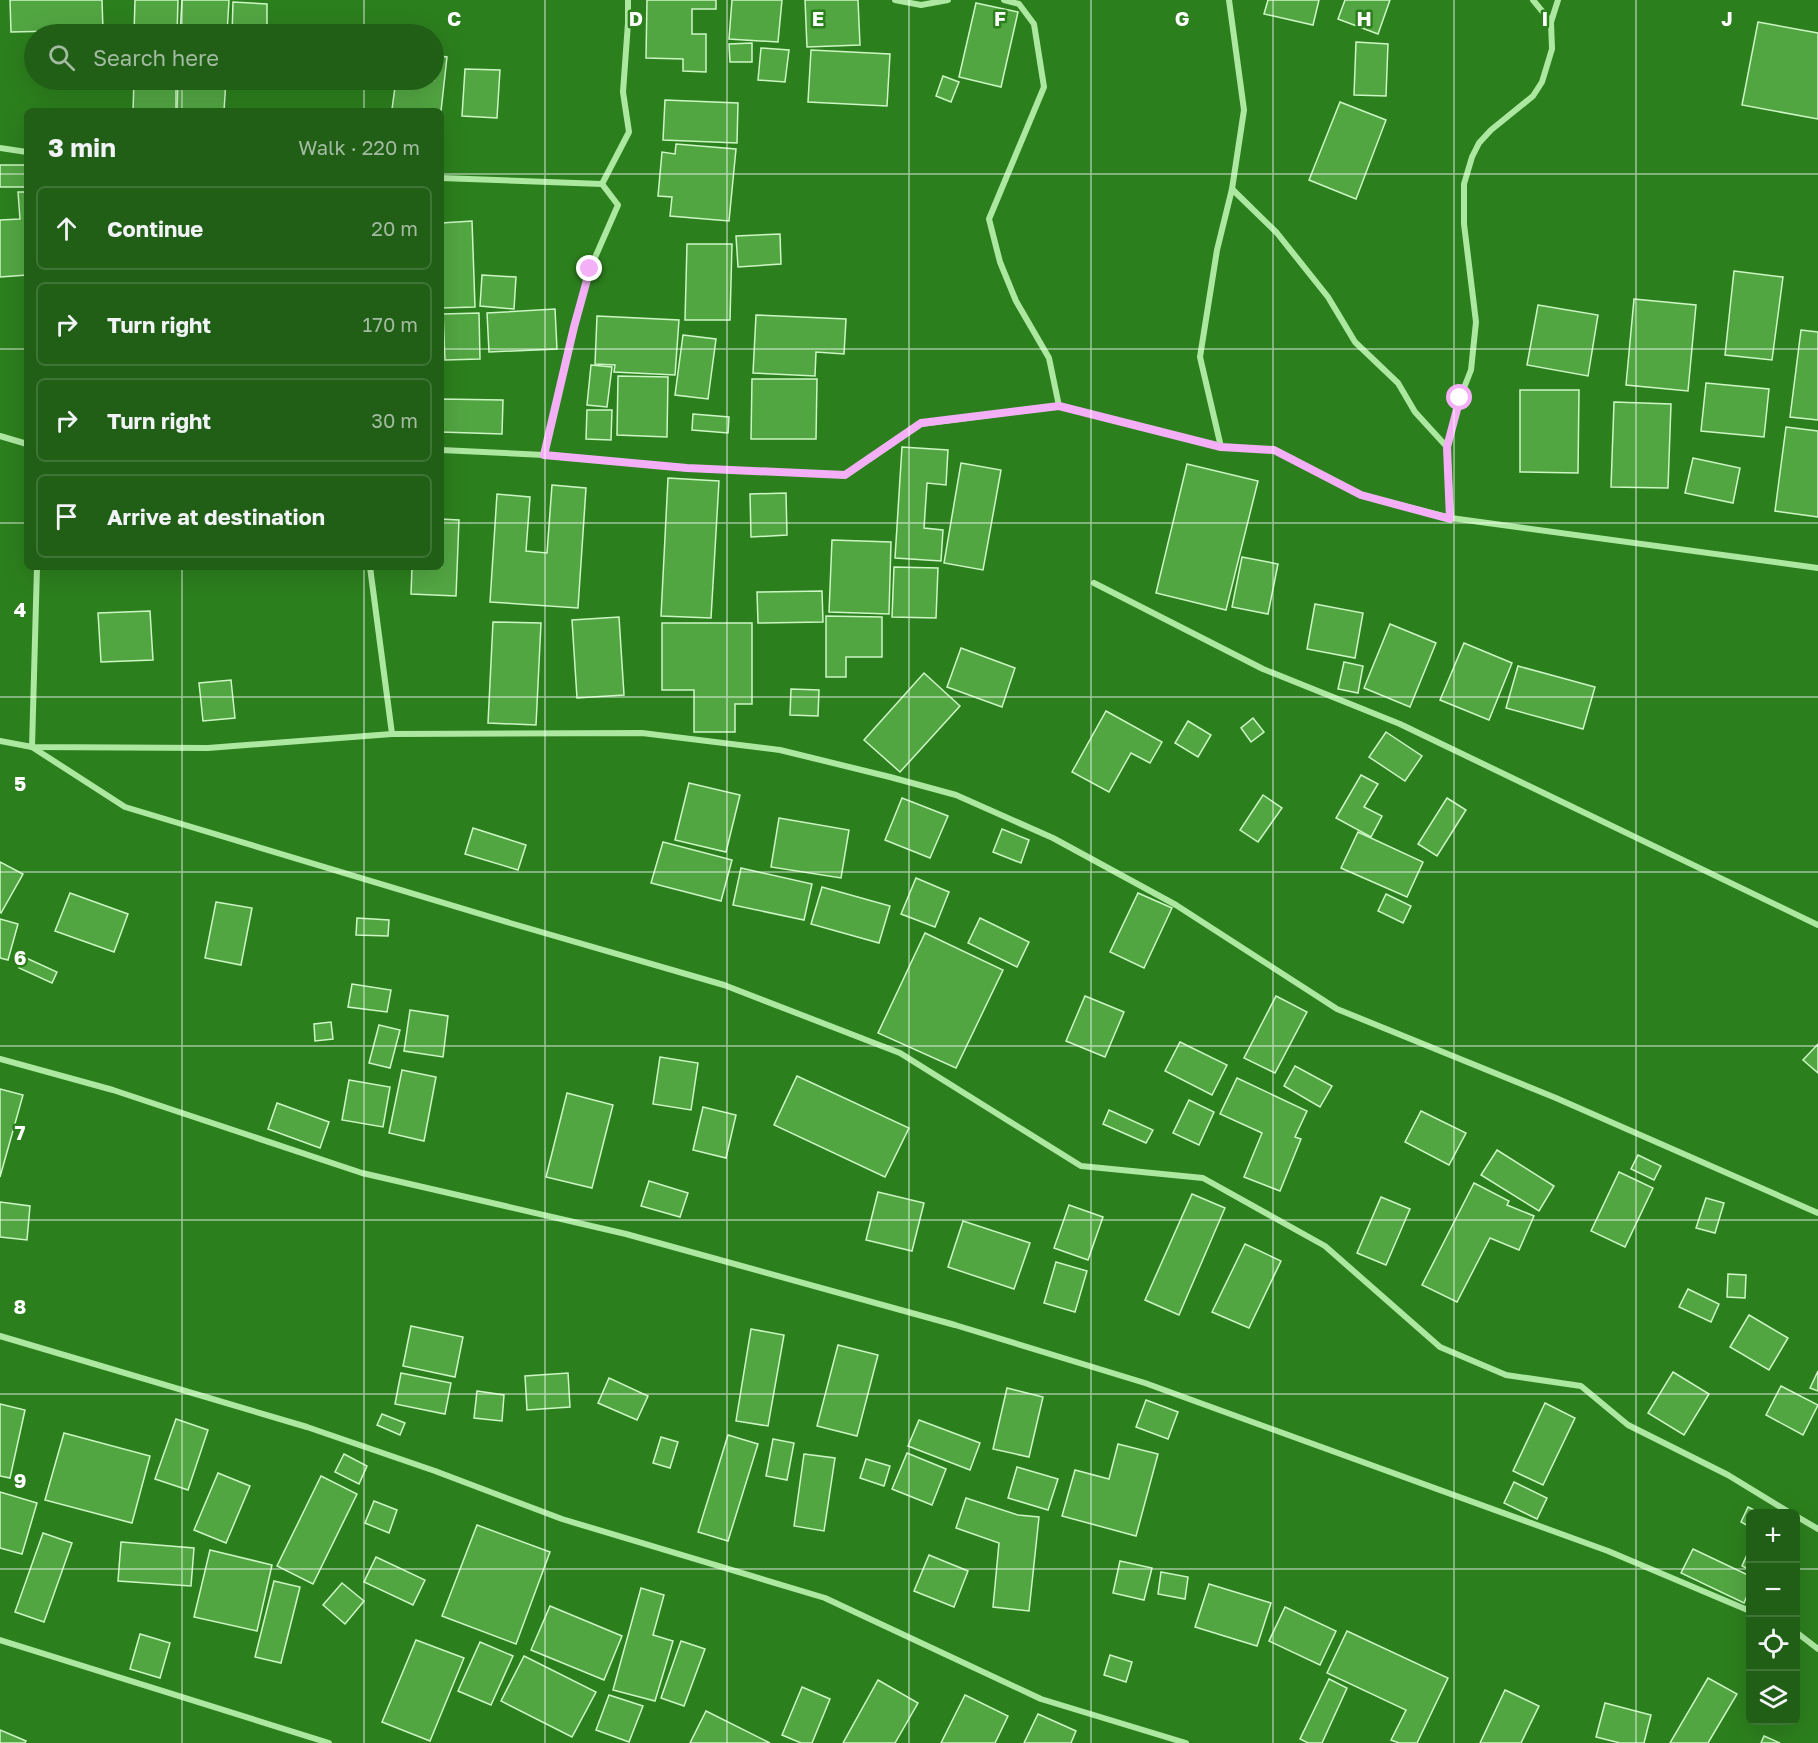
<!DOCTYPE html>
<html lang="en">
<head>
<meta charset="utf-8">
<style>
	:root { --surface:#215f16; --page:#29651f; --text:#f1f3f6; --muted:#a2bba1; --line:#3e7435 }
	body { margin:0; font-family:"Golos Text",sans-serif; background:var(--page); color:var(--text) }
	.controls { position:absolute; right:18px; bottom:18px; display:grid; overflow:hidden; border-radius:9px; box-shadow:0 6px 24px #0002 }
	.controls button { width:54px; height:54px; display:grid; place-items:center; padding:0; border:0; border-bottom:2px solid var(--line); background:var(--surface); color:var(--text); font:30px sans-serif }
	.stop { position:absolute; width:18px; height:18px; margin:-14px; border:4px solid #f4b0f7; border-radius:50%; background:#fff }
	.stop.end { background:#f4b0f7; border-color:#fff; box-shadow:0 2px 6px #0008 }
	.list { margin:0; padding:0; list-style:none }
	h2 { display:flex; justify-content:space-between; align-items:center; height:78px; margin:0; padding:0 24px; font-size:26px }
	h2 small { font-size:20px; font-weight:400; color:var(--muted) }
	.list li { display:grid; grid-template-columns:39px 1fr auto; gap:18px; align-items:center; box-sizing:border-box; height:84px; margin:0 12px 12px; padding:0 12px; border:2px solid var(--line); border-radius:9px }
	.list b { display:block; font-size:22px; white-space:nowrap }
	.list em { font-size:20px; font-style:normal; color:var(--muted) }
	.icon { flex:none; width:33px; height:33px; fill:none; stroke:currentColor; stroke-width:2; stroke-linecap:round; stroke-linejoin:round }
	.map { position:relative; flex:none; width:1818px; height:1743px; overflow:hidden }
	.search { position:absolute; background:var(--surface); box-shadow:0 6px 24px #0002; left:24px; top:24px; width:420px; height:66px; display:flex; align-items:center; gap:15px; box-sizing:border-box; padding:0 21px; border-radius:33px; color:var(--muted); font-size:22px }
	.panel { position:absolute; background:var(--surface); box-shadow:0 6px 24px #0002; left:24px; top:108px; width:420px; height:462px; border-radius:9px }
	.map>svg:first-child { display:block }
</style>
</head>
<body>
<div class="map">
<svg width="1818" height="1743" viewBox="0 0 1818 1743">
	<rect width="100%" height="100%" fill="#2c7f1d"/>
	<g fill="#52a642" stroke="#cdf6c5" stroke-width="1.5">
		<polygon points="10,0 102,0 103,30 11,32"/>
		<polygon points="135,0 178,0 177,34 134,34"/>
		<polygon points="182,0 229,0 227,34 180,34"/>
		<polygon points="647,0 716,0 716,9 692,9 692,34 706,34 706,72 683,71 683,59 646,58"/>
		<polygon points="732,0 782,0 778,42 729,39"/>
		<polygon points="805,0 858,0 860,45 807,47"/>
		<polygon points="1268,0 1319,0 1313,25 1264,14"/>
		<polygon points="1345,0 1390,0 1378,34 1338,19"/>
		<polygon points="233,2 267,4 267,34 232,34"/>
		<polygon points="976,3 1018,12 1001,87 959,77"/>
		<polygon points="1758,22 1818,33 1818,119 1742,105"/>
		<polygon points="1356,42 1388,44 1386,96 1354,95"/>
		<polygon points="752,43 752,62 730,62 729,44"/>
		<polygon points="761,48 789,50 785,82 758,80"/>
		<polygon points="811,50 890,54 887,106 808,102"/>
		<polygon points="434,55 447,57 441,111 392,109 396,80 434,80"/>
		<polygon points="465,69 500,70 497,118 462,116"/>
		<polygon points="943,76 959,82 951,102 936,96"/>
		<polygon points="134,80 176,80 176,111 133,111"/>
		<polygon points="178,80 226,80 224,111 177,111"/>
		<polygon points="665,100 738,103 737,143 663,140"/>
		<polygon points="1340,102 1386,120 1356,199 1309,180"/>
		<polygon points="676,144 736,149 729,221 670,216 672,197 658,196 662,152 675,154"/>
		<rect x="0" y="165" width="27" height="22"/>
		<polygon points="18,192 27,192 27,275 0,277 0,220 20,219"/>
		<polygon points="472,221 475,307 441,308 441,223"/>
		<polygon points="780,234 781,264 738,267 736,236"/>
		<polygon points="687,244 732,244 730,320 685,320"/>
		<polygon points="1734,271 1783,277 1772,360 1725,355"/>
		<polygon points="482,275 516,277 514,309 480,306"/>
		<polygon points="1634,299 1696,305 1688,391 1626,385"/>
		<polygon points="1538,305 1598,315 1588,376 1527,365"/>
		<polygon points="555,309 557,349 489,352 487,313"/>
		<polygon points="479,313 480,359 445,360 443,314"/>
		<polygon points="756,315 846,319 844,354 816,352 815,376 753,373"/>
		<polygon points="597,316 679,320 675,375 614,372 615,365 595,364"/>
		<polygon points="1801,330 1818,332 1818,420 1790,417"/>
		<polygon points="683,335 716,339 708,399 675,395"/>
		<polygon points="591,365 612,367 607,407 587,405"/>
		<polygon points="618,376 668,377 667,437 617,435"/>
		<polygon points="752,379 817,379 816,439 751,439"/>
		<polygon points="1706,383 1769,389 1764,437 1701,431"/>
		<polygon points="1520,390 1579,390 1578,473 1520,472"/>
		<polygon points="441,399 503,400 502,434 441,432"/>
		<polygon points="1614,402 1671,404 1668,488 1611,487"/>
		<polygon points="587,410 612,410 611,440 586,439"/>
		<polygon points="693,414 729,417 728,433 692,430"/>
		<polygon points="1786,427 1818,431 1818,517 1775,511"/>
		<polygon points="902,447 948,450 946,485 927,483 924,528 943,530 941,561 895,558"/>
		<polygon points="1693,458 1740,468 1733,503 1685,493"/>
		<polygon points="961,463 1001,470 983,570 944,563"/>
		<polygon points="1187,464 1258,481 1226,610 1156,593"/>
		<polygon points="668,478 719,481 711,618 661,616"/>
		<polygon points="552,485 586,488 578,608 490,602 497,494 530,497 526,551 547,553"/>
		<polygon points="786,493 787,535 751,537 750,494"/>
		<polygon points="441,519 459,520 456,596 411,594 412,567 441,567"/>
		<polygon points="832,540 891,542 889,614 829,612"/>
		<polygon points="1242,557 1278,564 1268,614 1232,607"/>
		<polygon points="894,567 938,568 936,618 892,617"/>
		<polygon points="822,591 823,622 758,623 757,592"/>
		<polygon points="1315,604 1363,613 1355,658 1307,649"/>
		<polygon points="150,611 153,660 101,662 98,613"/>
		<polygon points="826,616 882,617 882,657 846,657 846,677 826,677"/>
		<polygon points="619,617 624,695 577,698 572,620"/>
		<polygon points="493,622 541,623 536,725 488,723"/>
		<polygon points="662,623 752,623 752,704 735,704 735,732 694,732 694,690 662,690"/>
		<polygon points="1390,624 1436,643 1410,707 1364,688"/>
		<polygon points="1464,643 1512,663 1489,720 1440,700"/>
		<polygon points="961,648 1015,668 1002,707 947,687"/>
		<polygon points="1344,662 1363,666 1358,693 1338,689"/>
		<polygon points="1518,666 1595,687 1583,729 1506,708"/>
		<polygon points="924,673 960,706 900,772 864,740"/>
		<polygon points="231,680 235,718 203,721 199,683"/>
		<polygon points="791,689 819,690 818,716 790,715"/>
		<polygon points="1106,711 1162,742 1150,763 1131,753 1109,792 1072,772"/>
		<polygon points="1253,718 1264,732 1251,742 1241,728"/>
		<polygon points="1188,721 1211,735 1198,757 1175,743"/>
		<polygon points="1386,732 1422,756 1405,781 1369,757"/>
		<polygon points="1361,775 1378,784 1364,807 1382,816 1371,837 1336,818"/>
		<polygon points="689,783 740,795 726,852 675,840"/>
		<polygon points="1263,795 1282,808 1258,842 1240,830"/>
		<polygon points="902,798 948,816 930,858 885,840"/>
		<polygon points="1447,798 1466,810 1437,856 1418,844"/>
		<polygon points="779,818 849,830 841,878 771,867"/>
		<polygon points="473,828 526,845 518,870 465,854"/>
		<polygon points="1002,829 1029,840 1021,863 993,852"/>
		<polygon points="1358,832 1423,862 1407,897 1341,868"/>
		<polygon points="663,842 732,860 721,901 651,883"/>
		<polygon points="0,862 23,874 1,913 0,912"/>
		<polygon points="741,868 812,884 804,920 733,905"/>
		<polygon points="916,878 949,892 935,927 901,914"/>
		<polygon points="822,887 890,906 879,943 811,924"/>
		<polygon points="70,893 128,914 114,952 55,931"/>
		<polygon points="1138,893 1172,908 1144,968 1110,952"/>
		<polygon points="1386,894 1411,906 1403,923 1378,911"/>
		<polygon points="216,902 252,908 241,965 205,958"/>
		<polygon points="357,918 389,920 388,936 356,935"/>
		<polygon points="980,918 1029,942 1017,967 968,943"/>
		<polygon points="0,919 18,924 8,960 0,958"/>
		<polygon points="925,933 1003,970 956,1068 878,1033"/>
		<polygon points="24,957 57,972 52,983 19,968"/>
		<polygon points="352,984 391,990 387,1012 348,1007"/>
		<polygon points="1085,996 1124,1012 1105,1057 1066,1041"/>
		<polygon points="1276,996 1307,1012 1275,1073 1244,1058"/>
		<polygon points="410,1010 448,1016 443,1057 404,1051"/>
		<polygon points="331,1022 333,1039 315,1041 314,1024"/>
		<polygon points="379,1025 400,1030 390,1068 369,1063"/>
		<polygon points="1180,1042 1227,1065 1212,1095 1165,1071"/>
		<polygon points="1818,1044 1818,1073 1803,1060"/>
		<polygon points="660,1057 698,1063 691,1110 653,1104"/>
		<polygon points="1295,1066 1332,1086 1320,1107 1284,1086"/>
		<polygon points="402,1070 436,1077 424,1141 389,1133"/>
		<polygon points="797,1076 909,1128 885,1177 774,1125"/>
		<polygon points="1237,1078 1307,1111 1295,1137 1301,1139 1280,1191 1244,1177 1262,1133 1220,1114"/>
		<polygon points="349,1080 390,1087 383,1127 342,1120"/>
		<polygon points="0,1089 23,1095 0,1177"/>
		<polygon points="567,1093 613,1105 592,1188 546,1177"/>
		<polygon points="1189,1100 1214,1112 1199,1145 1173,1133"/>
		<polygon points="277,1103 329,1122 320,1148 268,1129"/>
		<polygon points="703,1107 736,1115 726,1158 693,1150"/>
		<polygon points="1109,1110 1153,1130 1146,1143 1103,1124"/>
		<polygon points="1421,1111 1466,1133 1449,1165 1405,1142"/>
		<polygon points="1497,1150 1554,1186 1539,1211 1481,1175"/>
		<polygon points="1638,1155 1661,1166 1654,1180 1631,1169"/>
		<polygon points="1619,1172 1653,1188 1625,1247 1591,1231"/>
		<polygon points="649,1181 688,1193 680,1217 641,1206"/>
		<polygon points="1474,1183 1509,1201 1507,1205 1534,1216 1519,1250 1490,1238 1457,1302 1422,1285"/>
		<polygon points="878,1192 924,1203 912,1251 866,1240"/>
		<polygon points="1192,1194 1225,1208 1179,1315 1145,1300"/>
		<polygon points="1381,1197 1410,1209 1386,1265 1357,1253"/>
		<polygon points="1706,1198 1724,1203 1715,1233 1696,1228"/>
		<polygon points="0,1202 30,1206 27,1240 0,1237"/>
		<polygon points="1069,1205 1103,1217 1088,1260 1054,1248"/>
		<polygon points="963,1221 1030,1243 1014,1289 948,1267"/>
		<polygon points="1245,1244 1281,1261 1249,1328 1212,1312"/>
		<polygon points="1056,1262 1087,1271 1075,1312 1044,1303"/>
		<polygon points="1728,1274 1746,1275 1745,1298 1727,1297"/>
		<polygon points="1688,1289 1719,1304 1711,1322 1679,1307"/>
		<polygon points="1749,1315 1788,1338 1769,1370 1730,1347"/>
		<polygon points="411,1326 463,1337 455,1377 403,1366"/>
		<polygon points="751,1329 784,1335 768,1426 736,1421"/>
		<polygon points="838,1345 878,1355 857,1436 817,1426"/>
		<polygon points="1818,1371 1818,1391 1810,1388"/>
		<polygon points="1673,1372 1709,1394 1684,1435 1648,1413"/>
		<polygon points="401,1373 451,1383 445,1414 395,1404"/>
		<polygon points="568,1373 570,1407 527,1410 525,1376"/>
		<polygon points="609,1378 648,1396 637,1420 598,1403"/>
		<polygon points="1781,1386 1818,1405 1803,1435 1766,1415"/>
		<polygon points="1007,1388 1043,1397 1029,1457 993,1449"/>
		<polygon points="477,1391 504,1395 502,1421 474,1418"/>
		<polygon points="1146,1400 1178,1412 1168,1439 1136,1427"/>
		<polygon points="1545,1403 1575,1418 1543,1485 1513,1471"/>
		<polygon points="0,1404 25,1410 10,1478 0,1476"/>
		<polygon points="382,1414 405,1423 400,1435 377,1425"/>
		<polygon points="176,1419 208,1430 188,1490 155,1479"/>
		<polygon points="919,1420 980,1443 970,1470 908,1446"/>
		<polygon points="64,1433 150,1456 132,1523 45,1500"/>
		<polygon points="728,1435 758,1444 728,1541 698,1532"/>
		<polygon points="661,1437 678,1442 670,1468 653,1463"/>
		<polygon points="773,1439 794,1443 787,1480 766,1476"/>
		<polygon points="1118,1444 1158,1454 1136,1536 1062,1516 1075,1470 1109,1479"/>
		<polygon points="907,1453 946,1469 932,1505 892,1489"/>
		<polygon points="344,1454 367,1466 359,1484 335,1472"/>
		<polygon points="804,1454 835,1458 824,1531 794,1526"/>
		<polygon points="866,1459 890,1466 884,1486 860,1478"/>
		<polygon points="1017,1467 1058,1479 1048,1510 1008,1498"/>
		<polygon points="218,1473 250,1486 226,1543 194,1530"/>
		<polygon points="321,1476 357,1494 313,1584 277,1566"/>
		<polygon points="1514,1482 1547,1498 1537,1519 1504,1503"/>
		<polygon points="0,1492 37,1503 22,1554 0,1548"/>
		<polygon points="966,1498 1018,1515 1039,1517 1029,1611 993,1607 999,1543 956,1528"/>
		<polygon points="374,1501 397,1510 389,1533 365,1523"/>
		<polygon points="1748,1507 1762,1514 1750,1514 1750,1527 1741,1522"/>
		<polygon points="477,1525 550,1552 516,1644 442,1616"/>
		<polygon points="43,1533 72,1543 44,1622 15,1612"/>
		<polygon points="121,1542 194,1548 191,1586 118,1581"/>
		<polygon points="1750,1548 1750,1570 1742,1566"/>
		<polygon points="1693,1549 1750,1576 1750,1589 1744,1603 1681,1573"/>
		<polygon points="210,1550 272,1565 257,1631 194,1617"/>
		<polygon points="929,1555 968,1571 954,1607 914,1591"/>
		<polygon points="376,1557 425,1580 413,1605 364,1582"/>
		<polygon points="1120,1561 1152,1568 1144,1600 1113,1593"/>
		<polygon points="1161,1572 1188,1577 1185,1599 1158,1594"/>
		<polygon points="274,1581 300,1587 281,1663 255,1657"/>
		<polygon points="342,1583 364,1601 345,1624 323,1605"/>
		<polygon points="1209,1584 1271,1603 1257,1646 1195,1627"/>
		<polygon points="641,1588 664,1595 653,1635 673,1641 655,1701 613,1690"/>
		<polygon points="550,1606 622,1636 604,1680 531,1650"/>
		<polygon points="1285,1607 1336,1631 1320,1665 1269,1641"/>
		<polygon points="1347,1631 1448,1678 1417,1743 1399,1743 1391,1740 1406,1710 1327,1673"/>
		<polygon points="140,1634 170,1643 160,1678 130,1669"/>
		<polygon points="416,1640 464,1658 430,1741 382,1722"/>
		<polygon points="681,1641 705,1649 684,1706 661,1698"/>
		<polygon points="480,1642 513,1656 491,1705 458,1691"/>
		<polygon points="1110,1655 1132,1662 1126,1682 1104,1675"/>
		<polygon points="524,1656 596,1692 572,1737 501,1701"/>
		<polygon points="1708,1678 1737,1694 1708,1743 1670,1743"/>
		<polygon points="1329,1679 1347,1688 1322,1743 1308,1743 1300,1739"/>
		<polygon points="878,1680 918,1703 895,1743 843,1743"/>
		<polygon points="802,1687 830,1699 812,1743 801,1743 782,1735"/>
		<polygon points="1505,1690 1539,1706 1521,1743 1480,1743"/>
		<polygon points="609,1695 643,1706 629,1742 596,1730"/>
		<polygon points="965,1695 1008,1716 995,1743 941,1743"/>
		<polygon points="1605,1703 1651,1715 1644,1743 1620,1743 1596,1737"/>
		<polygon points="706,1711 770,1743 690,1743"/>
		<polygon points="1038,1714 1076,1731 1071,1743 1024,1743"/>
		<polygon points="0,1730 26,1741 25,1743 0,1743"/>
		<polygon points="1764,1736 1780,1743 1761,1743"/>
	</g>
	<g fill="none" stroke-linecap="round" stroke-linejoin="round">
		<g stroke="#ade8a1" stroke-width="6">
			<polyline points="895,0 921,5 948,0"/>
			<polyline points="1004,0 1019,4 1034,24 1044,87 989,219 1000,262 1016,301 1049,358 1059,406"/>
			<polyline points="1533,0 1551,22"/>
			<polyline points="0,148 27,152"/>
			<polyline points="441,178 602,184 629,132 623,92 628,23 628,0"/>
			<polyline points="1232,189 1277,233 1328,297 1355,342 1398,383 1415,412 1447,447 1451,518"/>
			<polyline points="0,436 27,444"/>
			<polyline points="1221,447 1200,357 1217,250 1232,189 1244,110 1229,0"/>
			<polyline points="1447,447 1460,398 1471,370 1476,322 1464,224 1464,184 1472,157 1479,143 1491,130 1533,96 1542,82 1552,49 1551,22 1558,0"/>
			<polyline points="441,450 544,455 687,468 845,475 921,424 1059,406 1221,447 1274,450 1361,495 1451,518 1818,568"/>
			<polyline points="544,455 574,327 590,269 618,205 602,184"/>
			<polyline points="370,567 392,734"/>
			<polyline points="1094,583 1263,669 1400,724 1818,925"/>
			<polyline points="0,741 32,747 208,748 392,734 642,733 780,750 890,777 956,795 1053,838 1176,905 1337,1009 1556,1098 1818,1213"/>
			<polyline points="32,747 125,807 510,923 724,985 900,1053 1081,1166 1203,1178 1325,1246 1440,1347 1506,1375 1581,1386 1628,1425 1728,1475 1792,1514"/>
			<polyline points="32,747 37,567"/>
			<polyline points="0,1059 113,1090 362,1173 626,1234 955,1325 1145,1383 1608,1551 1750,1611"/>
			<polyline points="0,1336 307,1427 435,1471 562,1519 825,1598 1041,1699 1186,1743"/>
			<polyline points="1796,1516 1818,1529"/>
			<polyline points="1796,1632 1818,1649"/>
			<polyline points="0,1640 329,1743"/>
		</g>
	</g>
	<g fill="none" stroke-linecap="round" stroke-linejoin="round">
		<polyline stroke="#f4b0f7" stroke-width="8" points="590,269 574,327 544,455 687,468 845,475 921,423 1059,406 1221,447 1274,450 1361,495 1450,519 1447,447 1460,398"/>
	</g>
	<path fill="none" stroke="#fff" stroke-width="1.5" stroke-opacity="0.55" d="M 182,0 L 182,34M 364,0 L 364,34M 545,0 L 545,1743M 727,0 L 727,1743M 909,0 L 909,1743M 1091,0 L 1091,1743M 1273,0 L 1273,1743M 1454,0 L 1454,1743M 1636,0 L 1636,1743M 182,80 L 182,111M 364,80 L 364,111M 0,174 L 27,174M 441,174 L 1818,174M 0,349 L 27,349M 441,349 L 1818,349M 0,523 L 27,523M 441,523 L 1818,523M 182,567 L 182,1743M 364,567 L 364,1743M 0,697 L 1818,697M 0,872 L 1818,872M 0,1046 L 1818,1046M 0,1220 L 1818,1220M 0,1394 L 1818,1394M 0,1569 L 1750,1569M 1796,1569 L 1818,1569"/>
	<g font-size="20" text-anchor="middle" font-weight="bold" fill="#fff" stroke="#2c7f1d" stroke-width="5" stroke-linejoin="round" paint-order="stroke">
		<text x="454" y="26">C</text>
		<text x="636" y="26">D</text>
		<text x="818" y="26">E</text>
		<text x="1000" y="26">F</text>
		<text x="1182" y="26">G</text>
		<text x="1364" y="26">H</text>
		<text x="1545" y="26">I</text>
		<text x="1727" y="26">J</text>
		<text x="20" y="617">4</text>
		<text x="20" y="791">5</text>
		<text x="20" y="965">6</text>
		<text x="20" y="1140">7</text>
		<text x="20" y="1314">8</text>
		<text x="20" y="1488">9</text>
	</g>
</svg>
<div class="controls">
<button>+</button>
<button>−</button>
<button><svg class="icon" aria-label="locate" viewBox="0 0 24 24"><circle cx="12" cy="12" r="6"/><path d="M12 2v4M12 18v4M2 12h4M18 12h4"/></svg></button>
<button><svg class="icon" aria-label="layers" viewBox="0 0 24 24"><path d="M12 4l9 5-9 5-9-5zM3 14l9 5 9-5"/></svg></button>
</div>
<div class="stop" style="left:1460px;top:398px"></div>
<div class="stop end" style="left:590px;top:269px"></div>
<div class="search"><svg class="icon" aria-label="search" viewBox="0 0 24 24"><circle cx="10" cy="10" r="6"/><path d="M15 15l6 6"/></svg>Search here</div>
<section class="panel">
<h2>3 min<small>Walk · 220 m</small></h2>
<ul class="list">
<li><svg class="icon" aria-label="ahead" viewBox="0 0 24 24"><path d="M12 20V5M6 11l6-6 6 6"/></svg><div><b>Continue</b></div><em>20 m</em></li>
<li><svg class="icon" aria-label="right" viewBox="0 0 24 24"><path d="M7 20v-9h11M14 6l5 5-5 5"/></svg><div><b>Turn right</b></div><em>170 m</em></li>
<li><svg class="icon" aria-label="right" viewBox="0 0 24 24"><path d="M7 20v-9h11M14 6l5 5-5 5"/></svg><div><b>Turn right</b></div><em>30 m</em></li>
<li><svg class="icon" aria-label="arrive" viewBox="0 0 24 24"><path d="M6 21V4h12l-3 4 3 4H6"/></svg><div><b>Arrive at destination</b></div></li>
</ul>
</section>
</div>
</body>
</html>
